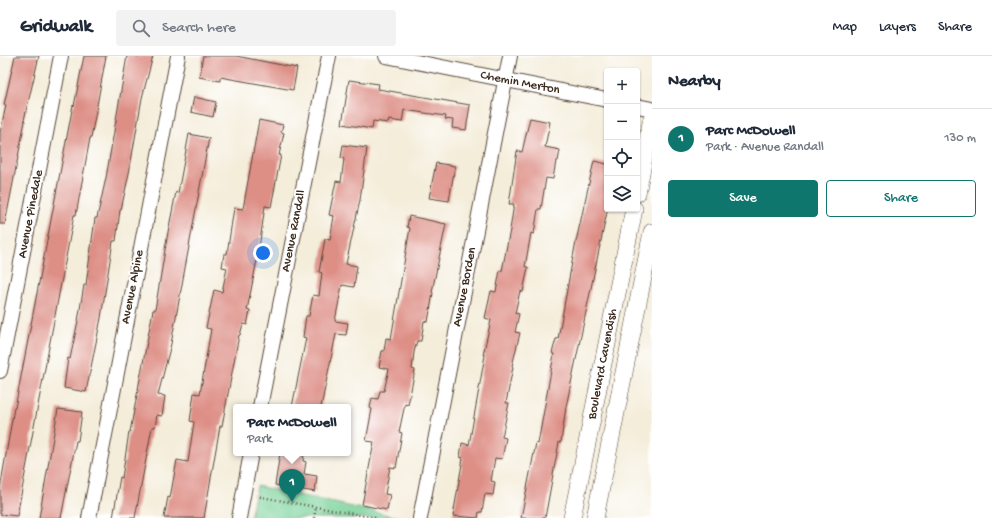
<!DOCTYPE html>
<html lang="en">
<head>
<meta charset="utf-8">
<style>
	:root { --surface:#fff; --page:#f2f2f3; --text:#1f2937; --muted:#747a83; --line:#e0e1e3; --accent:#0f766e }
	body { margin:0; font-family:"Gochi Hand",sans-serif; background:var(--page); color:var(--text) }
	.controls { position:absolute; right:12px; top:12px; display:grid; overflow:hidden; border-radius:4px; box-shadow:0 1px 3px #0004 }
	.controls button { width:36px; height:36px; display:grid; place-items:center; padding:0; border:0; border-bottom:1px solid var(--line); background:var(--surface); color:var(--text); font:20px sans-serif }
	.you { position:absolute; left:263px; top:197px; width:14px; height:14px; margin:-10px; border:3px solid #fff; border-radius:50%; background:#1a73e8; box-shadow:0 0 0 6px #1a73e833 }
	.badge { display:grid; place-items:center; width:26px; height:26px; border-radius:50%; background:var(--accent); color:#fff; font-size:13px; font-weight:700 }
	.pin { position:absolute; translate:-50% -33px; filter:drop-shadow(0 1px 2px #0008) }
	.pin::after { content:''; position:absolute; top:21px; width:14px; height:12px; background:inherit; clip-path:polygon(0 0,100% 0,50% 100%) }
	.popup { position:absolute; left:233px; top:348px; width:118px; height:52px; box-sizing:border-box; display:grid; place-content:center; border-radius:4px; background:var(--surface); filter:drop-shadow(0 1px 3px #0005); font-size:13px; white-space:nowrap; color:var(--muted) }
	.popup b { font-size:15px; color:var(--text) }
	.popup::after { content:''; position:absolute; left:50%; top:100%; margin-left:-8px; border:8px solid transparent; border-top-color:var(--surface) }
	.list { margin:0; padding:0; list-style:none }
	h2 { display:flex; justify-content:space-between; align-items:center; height:52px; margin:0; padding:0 16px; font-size:17px }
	h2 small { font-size:13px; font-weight:400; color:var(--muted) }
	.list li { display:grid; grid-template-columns:26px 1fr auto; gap:12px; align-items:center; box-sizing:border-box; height:60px; padding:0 16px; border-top:1px solid var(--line) }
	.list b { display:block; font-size:15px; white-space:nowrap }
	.list p { margin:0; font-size:13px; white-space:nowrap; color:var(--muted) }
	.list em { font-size:13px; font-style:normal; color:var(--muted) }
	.actions { display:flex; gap:8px; padding:12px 16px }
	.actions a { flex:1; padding:9px 0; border:1px solid var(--accent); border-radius:4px; text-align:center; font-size:14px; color:var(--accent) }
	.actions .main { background:var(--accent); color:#fff }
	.icon { flex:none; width:22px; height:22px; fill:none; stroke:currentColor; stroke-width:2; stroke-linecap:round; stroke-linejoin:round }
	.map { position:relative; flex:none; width:652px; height:462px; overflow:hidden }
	header { display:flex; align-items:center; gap:24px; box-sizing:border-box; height:56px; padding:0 20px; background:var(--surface); border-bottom:1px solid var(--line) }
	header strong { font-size:19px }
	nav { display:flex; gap:22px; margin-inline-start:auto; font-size:14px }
	.search { width:280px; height:36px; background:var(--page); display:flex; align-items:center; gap:10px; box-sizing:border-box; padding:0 14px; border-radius:4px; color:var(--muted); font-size:15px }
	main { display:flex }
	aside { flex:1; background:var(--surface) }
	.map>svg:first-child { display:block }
</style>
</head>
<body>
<header>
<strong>Gridwalk</strong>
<div class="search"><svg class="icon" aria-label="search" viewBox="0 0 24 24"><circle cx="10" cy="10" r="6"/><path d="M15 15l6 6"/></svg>Search here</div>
<nav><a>Map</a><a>Layers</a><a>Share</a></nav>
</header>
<main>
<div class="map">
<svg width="652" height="462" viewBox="0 0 652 462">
	<rect width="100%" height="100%" fill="#fff"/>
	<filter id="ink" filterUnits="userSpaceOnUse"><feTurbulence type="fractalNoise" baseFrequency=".025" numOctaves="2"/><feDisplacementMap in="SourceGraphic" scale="8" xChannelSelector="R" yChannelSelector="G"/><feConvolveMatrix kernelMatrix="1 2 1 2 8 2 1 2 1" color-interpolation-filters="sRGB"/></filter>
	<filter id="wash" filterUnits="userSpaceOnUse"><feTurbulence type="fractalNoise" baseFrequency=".012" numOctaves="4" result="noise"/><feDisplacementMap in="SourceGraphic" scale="16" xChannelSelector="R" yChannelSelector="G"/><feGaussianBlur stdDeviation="0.9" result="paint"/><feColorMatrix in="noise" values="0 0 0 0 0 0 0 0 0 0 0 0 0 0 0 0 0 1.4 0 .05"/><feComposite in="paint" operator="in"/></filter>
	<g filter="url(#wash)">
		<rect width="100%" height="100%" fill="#f4edda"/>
		<polygon fill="#76d097" stroke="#587d5a" points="257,430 403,462 250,462"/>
		<g id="blocks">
			<g fill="#dd8e85">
				<polygon points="15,0 39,0 24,64 25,65 5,168 0,168 0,77 6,49 4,49"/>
				<polygon points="84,0 106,0 91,82 90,82 76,159 74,159 17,460 0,458 0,433 14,352 15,352 73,49 74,50"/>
				<polygon points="127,0 153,0 142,42 129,117 121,154 120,154 116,185 113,185 101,262 86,336 64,332 68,302 70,303 78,265 84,229 86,229 95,162 97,162 106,122"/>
				<polygon points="203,0 236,0 297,12 293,34 220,21 220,25 199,21"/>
				<polygon points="349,24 379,28 378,33 470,49 466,74 452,72 453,64 445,63 446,60 404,54 402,66 389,64 388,67 373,65 372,73 342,68"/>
				<polygon points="194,41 216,46 213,61 191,56"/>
				<polygon points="530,62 550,66 545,91 560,94 558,105 556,105 553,123 546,122 541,153 538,153 534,178 531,177 525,211 528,211 523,236 520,235 515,257 519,258 515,276 520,277 512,310 513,311 506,347 509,347 502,381 506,382 502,403 495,402 491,425 495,426 493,439 485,438 482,456 479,456 478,462 453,460 463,402 460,401 462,387 469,389 485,299 483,299 491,264 485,262 491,235 496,236 500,214 502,215 510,174 514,148 509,148 517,95 522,96"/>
				<polygon points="259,64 283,69 281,76 284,77 279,99 281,99 271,151 265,150 258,199 247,254 250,255 247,269 243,268 240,279 239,279 222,370 220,370 204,462 164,462 168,441 170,442 177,404 188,406 194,366 190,365 194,337 200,338 211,273 206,272 214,234 222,236 227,212 222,211 224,198 227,198 234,152 243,153"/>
				<polygon points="189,78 209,82 171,288 158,339 165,340 162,360 157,359 155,371 152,371 135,462 113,462 120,421 122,422 129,376 130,376 153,254 155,254 168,176 176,136 178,137"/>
				<polygon points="343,89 367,92 360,144 346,208 357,210 354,231 342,229 335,265 348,267 346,279 336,278 321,351 292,351 306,282 303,281 306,260 309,260 313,239 319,240 322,217 319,216 325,183 330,184 334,160 329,159 336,125 341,126 344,103 341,102"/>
				<polygon points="594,105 607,108 607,133 605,144 607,145 607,156 566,351 561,386 559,386 545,462 521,462 536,387 538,388 554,298 552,297 556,283 558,283 575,190"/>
				<polygon points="436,107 455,110 449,145 429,142"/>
				<polygon points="409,160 446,168 432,236 433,237 428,266 424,265 421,285 417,285 414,296 412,313 415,314 408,349 405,348 399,376 402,377 396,412 390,411 385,438 390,439 387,454 362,449 374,386 366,385 372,353 370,352 372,342 378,343 380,335 384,335 389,313 379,311 382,295 384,295 386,282 391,283 410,172 407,171"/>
				<polygon points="58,353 82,356 78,385 76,385 61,462 39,462"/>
				<polygon points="280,397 304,397 303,405 306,406 304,418 317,420 315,436 275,429"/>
			</g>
		</g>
	</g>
	<g filter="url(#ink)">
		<use href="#blocks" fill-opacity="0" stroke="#57473a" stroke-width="1"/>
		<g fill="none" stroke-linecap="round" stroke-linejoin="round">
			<defs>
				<g id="minor">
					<polyline points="386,0 607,44"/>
					<polyline points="637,50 652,53"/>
					<polyline points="0,315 61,0"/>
					<polyline points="260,351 329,0"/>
					<polyline points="89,462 178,0"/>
					<polyline points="239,462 251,397"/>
					<polyline points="420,462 510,0"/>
				</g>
				<g id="major">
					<polyline points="637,137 652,62"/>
					<polyline points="572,462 634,153"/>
					<polyline points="595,462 652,176"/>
				</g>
			</defs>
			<use href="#minor" stroke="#57473a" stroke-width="16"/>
			<use href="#major" stroke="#57473a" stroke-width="18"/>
			<g stroke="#57473a" stroke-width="2.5" stroke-dasharray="1 3" stroke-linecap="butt">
				<polyline points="256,440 376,462"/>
				<polyline points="314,462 316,451"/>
			</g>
			<use href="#minor" stroke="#fff" stroke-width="14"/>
			<use href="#major" stroke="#fff" stroke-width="17"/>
		</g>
	</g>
	<g text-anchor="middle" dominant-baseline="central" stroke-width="4" stroke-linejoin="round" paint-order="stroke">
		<g font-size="13" fill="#3b2a1e" stroke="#fff">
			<text transform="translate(520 27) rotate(11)">Chemin Merton</text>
			<text transform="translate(31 158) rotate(-79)">Avenue Pinedale</text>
			<text transform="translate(294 175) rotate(-79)">Avenue Randall</text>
			<text transform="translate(133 231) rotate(-79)">Avenue Alpine</text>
			<text transform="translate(465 231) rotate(-79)">Avenue Borden</text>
			<text transform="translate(603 308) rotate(-79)">Boulevard Cavendish</text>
		</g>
	</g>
</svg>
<div class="controls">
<button>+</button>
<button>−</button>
<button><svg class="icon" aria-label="locate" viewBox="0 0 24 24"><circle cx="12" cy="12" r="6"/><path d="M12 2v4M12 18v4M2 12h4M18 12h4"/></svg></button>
<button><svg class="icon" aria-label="layers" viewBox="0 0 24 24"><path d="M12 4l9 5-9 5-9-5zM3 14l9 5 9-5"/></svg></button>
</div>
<div class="you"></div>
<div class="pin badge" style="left:292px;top:446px">1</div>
<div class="popup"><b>Parc McDowell</b>Park</div>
</div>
<aside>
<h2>Nearby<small></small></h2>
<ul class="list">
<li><span class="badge">1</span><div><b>Parc McDowell</b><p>Park · Avenue Randall</p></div><em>130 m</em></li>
</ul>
<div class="actions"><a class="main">Save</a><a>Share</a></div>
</aside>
</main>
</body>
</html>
